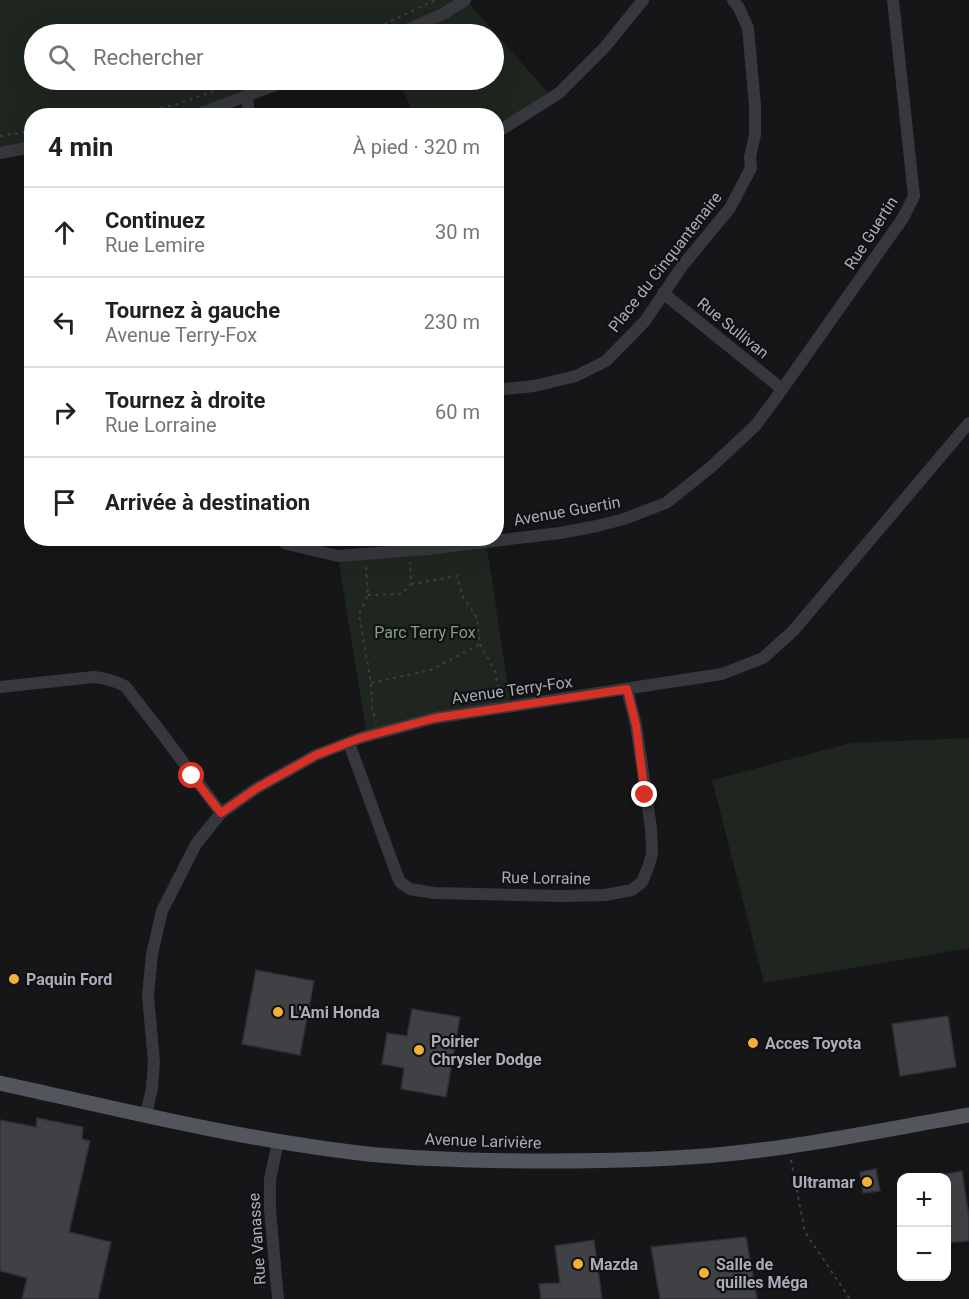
<!DOCTYPE html>
<html lang="fr">
<head>
<meta charset="utf-8">
<style>
	:root { --surface:#fff; --page:#f2f2f2; --text:#202124; --muted:#757577; --line:#e0e0e0 }
	body { margin:0; font-family:Roboto,sans-serif; background:var(--page); color:var(--text) }
	.controls { position:absolute; right:18px; bottom:18px; display:grid; overflow:hidden; border-radius:12px; box-shadow:0 6px 24px #0002 }
	.controls button { width:54px; height:54px; display:grid; place-items:center; padding:0; border:0; border-bottom:2px solid var(--line); background:var(--surface); color:var(--text); font:30px sans-serif }
	.stop { position:absolute; width:18px; height:18px; margin:-14px; border:4px solid #d93025; border-radius:50%; background:#fff }
	.stop.end { background:#d93025; border-color:#fff; box-shadow:0 2px 6px #0008 }
	.list { margin:0; padding:0; list-style:none }
	h2 { display:flex; justify-content:space-between; align-items:center; height:78px; margin:0; padding:0 24px; font-size:26px }
	h2 small { font-size:20px; font-weight:400; color:var(--muted) }
	.list li { display:grid; grid-template-columns:39px 1fr auto; gap:18px; align-items:center; box-sizing:border-box; height:90px; padding:0 24px; border-top:2px solid var(--line) }
	.list b { display:block; font-size:22px; white-space:nowrap }
	.list p { margin:0; font-size:20px; white-space:nowrap; color:var(--muted) }
	.list em { font-size:20px; font-style:normal; color:var(--muted) }
	.icon { flex:none; width:33px; height:33px; fill:none; stroke:currentColor; stroke-width:2; stroke-linecap:round; stroke-linejoin:round }
	.map { position:relative; flex:none; width:969px; height:1299px; overflow:hidden }
	.search { position:absolute; background:var(--surface); box-shadow:0 6px 24px #0002; left:24px; top:24px; width:480px; height:66px; display:flex; align-items:center; gap:15px; box-sizing:border-box; padding:0 21px; border-radius:33px; color:var(--muted); font-size:22px }
	.panel { position:absolute; background:var(--surface); box-shadow:0 6px 24px #0002; left:24px; top:108px; width:480px; height:438px; border-radius:24px }
	.map>svg:first-child { display:block }
</style>
</head>
<body>
<div class="map">
<svg width="969" height="1299" viewBox="0 0 969 1299">
	<rect width="100%" height="100%" fill="#161618"/>
	<g fill="#1e261f">
		<polygon points="0,0 466,0 552,97 497,133 496,116 414,115 398,80 494,80 494,34 34,34 34,80 289,80 193,115 32,116 31,147 0,153"/>
		<polygon points="486,541 511,707 367,737 338,556"/>
		<polygon points="969,738 969,948 764,983 712,780 851,743"/>
	</g>
	<g fill="#404145" stroke="#303034" stroke-width="1.5">
		<polygon points="256,970 314,981 300,1055 242,1044"/>
		<polygon points="412,1009 460,1017 446,1097 401,1089 404,1068 382,1064 387,1033 407,1036"/>
		<polygon points="948,1016 956,1067 900,1076 892,1024"/>
		<polygon points="37,1118 83,1127 82,1139 90,1141 69,1232 111,1242 98,1299 22,1299 27,1278 0,1271 0,1120 36,1127"/>
		<polygon points="876,1169 880,1191 863,1193 860,1172"/>
		<polygon points="962,1171 969,1217 969,1241 946,1243 946,1174"/>
		<polygon points="746,1237 757,1299 660,1299 651,1247"/>
		<polygon points="594,1240 602,1299 541,1299 539,1284 560,1283 555,1246"/>
	</g>
	<g fill="none" stroke-linecap="round" stroke-linejoin="round">
		<g stroke="#3d3f44" stroke-width="2" stroke-dasharray="3 4.5" stroke-linecap="butt">
			<polyline points="364,34 435,0"/>
			<polyline points="124,116 178,104 243,80"/>
			<polyline points="0,136 32,131"/>
			<polyline points="366,567 368,595 359,614 371,683 372,707 376,722"/>
			<polyline points="411,584 457,576 462,595 477,618 480,644 495,671 500,697"/>
			<polyline points="368,595 401,594 411,584 410,562"/>
			<polyline points="371,683 431,670 480,644"/>
			<polyline points="791,1160 805,1232 850,1299"/>
		</g>
		<g stroke="#37383d" stroke-width="12">
			<polyline points="398,34 445,13 465,0"/>
			<polyline points="247,96 249,116"/>
			<polyline points="193,116 289,80"/>
			<polyline points="496,133 559,93 605,47 643,0"/>
			<polyline points="0,153 32,147"/>
			<polyline points="663,293 782,389"/>
			<polyline points="496,390 534,386 576,376 606,361 645,321 683,265 730,208 751,168 750,157 755,135 755,106 748,28 739,8 733,0"/>
			<polyline points="276,538 287,544 338,556 428,549 560,533 597,526 624,519 666,503 711,467 755,426 776,398 903,218 914,196 893,0"/>
			<path d="M 0,687 L 94,677 C 105,678 115,681 125,686 L 163,735 L 221,813"/>
			<polyline points="349,743 397,875 400,882 410,889 434,893 561,896 605,895 632,890 642,882 649,865 652,853 651,828 636,725 627,689"/>
			<polyline points="146,1115 152,1088 154,1062 148,996 152,954 162,911 196,844 221,813 257,788 316,755 360,738 435,718 722,674 763,658 793,631 969,423"/>
			<polyline points="278,1142 270,1179 270,1210 278,1299"/>
		</g>
		<path stroke="#53555c" stroke-width="15" d="M 0,1083 C 122,1110 243,1140 367,1154 C 428,1160 488,1161 549,1161 C 608,1161 667,1160 726,1154 C 807,1146 888,1129 969,1115"/>
	</g>
	<g fill="none" stroke-linecap="round" stroke-linejoin="round">
		<polyline stroke="#d93025" stroke-width="8" points="192,776 221,813 257,788 316,755 360,738 435,718 627,689 636,725 645,795"/>
	</g>
	<g fill="#f2b134" stroke="#111113" stroke-width="2">
		<circle cx="14" cy="979" r="6"/>
		<circle cx="278" cy="1012" r="6"/>
		<circle cx="753" cy="1043" r="6"/>
		<circle cx="419" cy="1050" r="6"/>
		<circle cx="867" cy="1182" r="6"/>
		<circle cx="578" cy="1264" r="6"/>
		<circle cx="704" cy="1273" r="6"/>
	</g>
	<g text-anchor="middle" dominant-baseline="central" stroke-width="4.5" stroke-linejoin="round" paint-order="stroke">
		<g font-size="16" fill="#a8adb8" stroke="#111113">
			<text transform="translate(871 233) rotate(-57)">Rue Guertin</text>
			<text transform="translate(665 262) rotate(-52)">Place du Cinquantenaire</text>
			<text transform="translate(733 328) rotate(39)">Rue Sullivan</text>
			<text transform="translate(567 511) rotate(-10)">Avenue Guertin</text>
			<text transform="translate(512 690) rotate(-8)">Avenue Terry-Fox</text>
			<text transform="translate(546 878) rotate(1)">Rue Lorraine</text>
			<text transform="translate(483 1141) rotate(2)">Avenue Larivière</text>
			<text transform="translate(257 1239) rotate(-94)">Rue Vanasse</text>
		</g>
		<g font-size="16" fill="#7fa381" stroke="#111113">
			<text x="425" y="632">Parc Terry Fox</text>
		</g>
		<g font-size="16" font-weight="bold" fill="#a8adb8" stroke="#111113" text-anchor="start">
			<text x="26" y="979">Paquin Ford</text>
			<text x="290" y="1012">L'Ami Honda</text>
			<text x="431" y="1041">Poirier<tspan x="431" dy="18">Chrysler Dodge</tspan></text>
			<text x="765" y="1043">Acces Toyota</text>
			<text x="855" y="1182" text-anchor="end">Ultramar</text>
			<text x="590" y="1264">Mazda</text>
			<text x="716" y="1264">Salle de<tspan x="716" dy="18">quilles Méga</tspan></text>
		</g>
	</g>
</svg>
<div class="controls">
<button>+</button>
<button>−</button>
</div>
<div class="stop" style="left:192px;top:776px"></div>
<div class="stop end" style="left:645px;top:795px"></div>
<div class="search"><svg class="icon" aria-label="search" viewBox="0 0 24 24"><circle cx="10" cy="10" r="6"/><path d="M15 15l6 6"/></svg>Rechercher</div>
<section class="panel">
<h2>4 min<small>À pied · 320 m</small></h2>
<ul class="list">
<li><svg class="icon" aria-label="ahead" viewBox="0 0 24 24"><path d="M12 20V5M6 11l6-6 6 6"/></svg><div><b>Continuez</b><p>Rue Lemire</p></div><em>30 m</em></li>
<li><svg class="icon" aria-label="left" viewBox="0 0 24 24"><path d="M17 20v-9H6M10 6l-5 5 5 5"/></svg><div><b>Tournez à gauche</b><p>Avenue Terry-Fox</p></div><em>230 m</em></li>
<li><svg class="icon" aria-label="right" viewBox="0 0 24 24"><path d="M7 20v-9h11M14 6l5 5-5 5"/></svg><div><b>Tournez à droite</b><p>Rue Lorraine</p></div><em>60 m</em></li>
<li><svg class="icon" aria-label="arrive" viewBox="0 0 24 24"><path d="M6 21V4h12l-3 4 3 4H6"/></svg><div><b>Arrivée à destination</b></div></li>
</ul>
</section>
</div>
</body>
</html>
